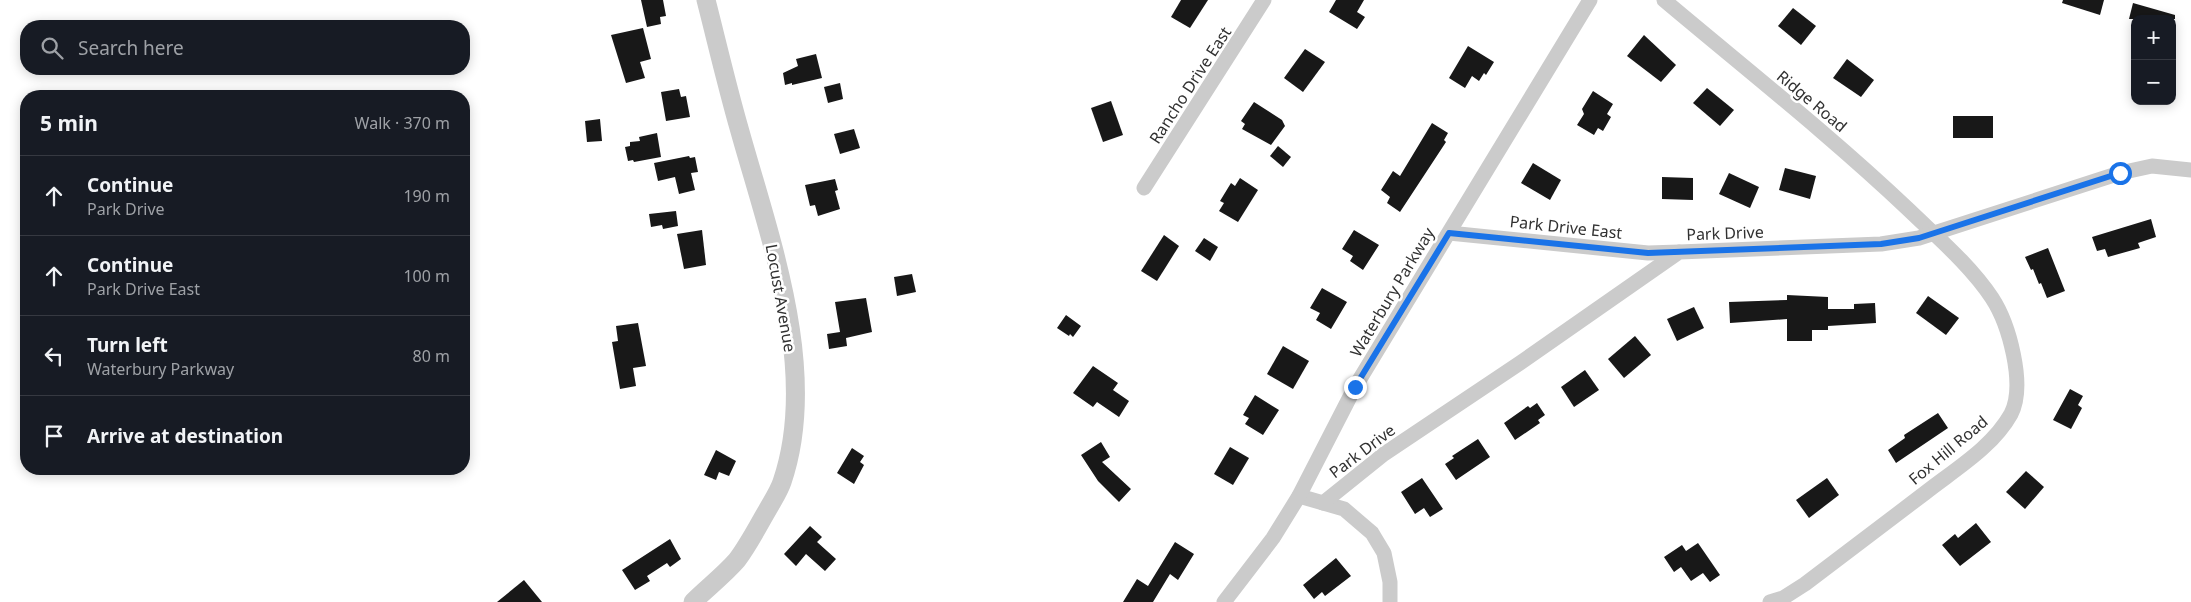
<!DOCTYPE html>
<html lang="en">
<head>
<meta charset="utf-8">
<style>
	:root { --surface:#171b24; --page:#242831; --text:#f1f3f6; --muted:#9ea1a6; --line:#363941 }
	body { margin:0; font-family:"Noto Sans",sans-serif; background:var(--page); color:var(--text) }
	.controls { position:absolute; right:15px; top:15px; display:grid; overflow:hidden; border-radius:10px; box-shadow:0 2px 12px #0003 }
	.controls button { width:45px; height:45px; display:grid; place-items:center; padding:0; border:0; border-bottom:1px solid var(--line); background:var(--surface); color:var(--text); font:25px sans-serif }
	.stop { position:absolute; width:15px; height:15px; margin:-11px; border:4px solid #1a73e8; border-radius:50%; background:#fff }
	.stop.end { background:#1a73e8; border-color:#fff; box-shadow:0 1px 5px #0008 }
	.list { margin:0; padding:0; list-style:none }
	h2 { display:flex; justify-content:space-between; align-items:center; height:65px; margin:0; padding:0 20px; font-size:21px }
	h2 small { font-size:16px; font-weight:400; color:var(--muted) }
	.list li { display:grid; grid-template-columns:32px 1fr auto; gap:15px; align-items:center; box-sizing:border-box; height:80px; padding:0 20px; border-top:1px solid var(--line) }
	.list b { display:block; font-size:19px; white-space:nowrap }
	.list p { margin:0; font-size:16px; white-space:nowrap; color:var(--muted) }
	.list em { font-size:16px; font-style:normal; color:var(--muted) }
	.icon { flex:none; width:28px; height:28px; fill:none; stroke:currentColor; stroke-width:2; stroke-linecap:round; stroke-linejoin:round }
	.map { position:relative; flex:none; width:2191px; height:602px; overflow:hidden }
	.search { position:absolute; background:var(--surface); box-shadow:0 2px 12px #0003; left:20px; top:20px; width:450px; height:55px; display:flex; align-items:center; gap:12px; box-sizing:border-box; padding:0 18px; border-radius:20px; color:var(--muted); font-size:19px }
	.panel { position:absolute; background:var(--surface); box-shadow:0 2px 12px #0003; left:20px; top:90px; width:450px; height:385px; border-radius:20px }
	.map>svg:first-child { display:block }
</style>
</head>
<body>
<div class="map">
<svg width="2191" height="602" viewBox="0 0 2191 602">
	<rect width="100%" height="100%" fill="#fff"/>
	<g fill="#181818">
		<polygon points="641,0 663,0 666,16 660,17 661,24 647,27"/>
		<polygon points="1181,0 1208,0 1190,28 1171,17"/>
		<polygon points="1336,0 1364,0 1357,12 1365,17 1357,29 1329,12"/>
		<polygon points="2063,0 2104,0 2100,15 2062,3"/>
		<polygon points="2133,3 2175,15 2175,19 2129,19"/>
		<polygon points="1793,8 1816,26 1801,45 1778,26"/>
		<polygon points="643,28 651,59 640,62 645,78 626,83 611,35"/>
		<polygon points="1644,35 1676,65 1661,82 1627,56"/>
		<polygon points="1468,46 1494,62 1486,75 1484,73 1479,81 1472,76 1465,88 1449,78"/>
		<polygon points="1305,49 1325,62 1303,92 1284,78"/>
		<polygon points="816,54 822,78 792,85 792,83 785,85 783,73 798,66 796,59"/>
		<polygon points="1847,59 1874,80 1861,97 1833,78"/>
		<polygon points="840,83 843,99 828,103 824,87"/>
		<polygon points="1707,88 1734,110 1720,126 1693,103"/>
		<polygon points="679,89 681,97 686,96 690,117 666,121 661,92"/>
		<polygon points="1593,91 1613,104 1607,114 1611,117 1603,131 1598,128 1594,135 1577,125 1584,114 1582,109"/>
		<polygon points="1111,101 1123,135 1103,142 1091,108"/>
		<polygon points="1254,102 1282,120 1285,126 1271,145 1242,129 1245,124 1241,121"/>
		<rect x="1953" y="116" width="40" height="22"/>
		<polygon points="600,119 602,141 587,142 585,121"/>
		<polygon points="1432,123 1448,133 1444,140 1446,142 1400,212 1387,203 1390,197 1381,190 1393,171 1400,176"/>
		<polygon points="854,129 860,148 840,154 834,134"/>
		<polygon points="657,133 661,157 634,162 633,160 628,161 625,147 630,146 630,142 640,141 639,137"/>
		<polygon points="1278,146 1291,157 1283,167 1270,156"/>
		<polygon points="689,156 690,158 695,157 698,172 691,173 695,190 679,194 675,177 658,181 654,163"/>
		<polygon points="1533,163 1561,180 1550,200 1521,183"/>
		<polygon points="1785,168 1816,176 1810,199 1779,190"/>
		<polygon points="1729,173 1759,187 1750,208 1719,194"/>
		<polygon points="1662,177 1693,178 1693,200 1662,199"/>
		<polygon points="1240,178 1258,190 1238,222 1219,211 1224,203 1220,201 1231,183 1235,186"/>
		<polygon points="835,179 838,190 835,191 840,209 818,216 815,205 810,206 805,185"/>
		<polygon points="676,211 678,226 663,229 662,225 651,227 649,214"/>
		<polygon points="2151,219 2156,237 2138,243 2140,248 2108,257 2105,249 2097,251 2092,237"/>
		<polygon points="702,230 706,265 684,269 677,234"/>
		<polygon points="1354,230 1379,245 1363,270 1350,261 1353,256 1342,249"/>
		<polygon points="1164,235 1179,246 1157,281 1141,271"/>
		<polygon points="1204,238 1218,247 1210,261 1195,251"/>
		<polygon points="2048,248 2065,291 2047,298 2041,283 2039,284 2033,269 2031,270 2025,257"/>
		<polygon points="912,274 916,292 897,296 894,277"/>
		<polygon points="1322,288 1347,302 1331,329 1316,320 1320,313 1310,308"/>
		<polygon points="1787,295 1828,297 1828,309 1854,309 1854,304 1875,303 1876,323 1828,326 1828,330 1812,330 1812,341 1787,341 1787,319 1730,323 1729,302 1787,300"/>
		<polygon points="1928,296 1959,318 1946,335 1916,313"/>
		<polygon points="866,298 872,332 846,338 847,346 829,349 827,334 840,332 835,302"/>
		<polygon points="1694,307 1704,328 1677,341 1667,319"/>
		<polygon points="1066,315 1081,326 1073,337 1070,334 1069,336 1057,328"/>
		<polygon points="638,323 646,366 633,368 636,386 620,389 612,342 618,341 616,326"/>
		<polygon points="1635,336 1651,355 1624,378 1608,359"/>
		<polygon points="1283,346 1309,361 1293,389 1267,374"/>
		<polygon points="1093,366 1118,383 1113,390 1129,401 1119,417 1097,402 1093,407 1073,393"/>
		<polygon points="1585,370 1599,390 1574,407 1561,387"/>
		<polygon points="2070,389 2083,396 2078,405 2082,408 2071,429 2053,420"/>
		<polygon points="1255,395 1279,410 1263,435 1245,424 1249,418 1243,415"/>
		<polygon points="1537,403 1545,415 1538,420 1540,423 1515,440 1504,423 1528,406 1530,408"/>
		<polygon points="1938,413 1948,428 1896,463 1888,450 1905,438 1904,435"/>
		<polygon points="1478,439 1490,457 1456,480 1445,464 1454,458 1452,456"/>
		<polygon points="1101,442 1110,457 1102,462 1131,489 1119,502 1098,481 1081,455"/>
		<polygon points="1230,447 1249,458 1233,485 1214,474"/>
		<polygon points="852,448 864,456 860,462 864,465 854,484 837,473"/>
		<polygon points="716,450 736,461 729,476 719,472 716,480 704,475"/>
		<polygon points="2026,471 2044,487 2025,509 2006,492"/>
		<polygon points="1422,478 1443,509 1430,517 1424,508 1415,514 1401,492"/>
		<polygon points="1827,478 1839,495 1809,518 1796,500"/>
		<polygon points="1976,523 1991,542 1960,566 1942,545 1955,534 1958,538"/>
		<polygon points="810,526 822,537 817,542 836,559 825,571 806,554 796,566 784,554"/>
		<polygon points="670,539 681,559 670,567 667,563 647,576 650,581 635,590 622,570"/>
		<polygon points="1175,542 1194,554 1178,580 1170,574 1153,602 1123,602 1137,579 1148,586"/>
		<polygon points="1698,543 1720,575 1710,582 1703,573 1691,581 1681,567 1674,572 1664,557 1682,545 1686,551"/>
		<polygon points="1336,558 1351,576 1325,596 1322,592 1314,599 1303,585"/>
		<polygon points="524,580 542,602 497,602"/>
	</g>
	<g fill="none" stroke-linecap="round" stroke-linejoin="round">
		<g stroke="#cbcbcb" stroke-width="15">
			<path d="M 1664,0 C 1746,69 1831,136 1909,210 C 1938,238 1970,265 1992,298 C 2009,324 2026,385 2011,414 C 1992,448 1954,470 1925,493 C 1885,523 1845,554 1805,584 L 1783,598 L 1770,602"/>
			<polyline points="1144,188 1264,0"/>
			<polyline points="1449,233 1648,253 1679,252"/>
			<polyline points="1299,496 1344,509 1372,533 1384,553 1390,582 1390,602"/>
			<polyline points="1323,503 1384,454 1520,363 1679,252 1881,244 1919,238 2120,173 2152,166 2191,170"/>
			<polyline points="1224,602 1273,538 1299,496 1355,387 1590,0"/>
		</g>
		<path stroke="#cbcbcb" stroke-width="19" d="M 693,602 C 707,588 724,575 737,560 C 749,544 758,526 768,509 C 773,500 779,491 782,482 C 820,371 769,236 739,128 C 727,86 717,43 706,0"/>
	</g>
	<g fill="none" stroke-linecap="round" stroke-linejoin="round">
		<polyline stroke="#1a73e8" stroke-width="6" points="1355,387 1449,233 1648,253 1881,244 1919,238 2120,173"/>
	</g>
	<g text-anchor="middle" dominant-baseline="central" stroke-width="5" stroke-linejoin="round" paint-order="stroke">
		<g font-size="16" fill="#313131" stroke="#fff">
			<text transform="translate(1190 85) rotate(-57)">Rancho Drive East</text>
			<text transform="translate(1812 101) rotate(40)">Ridge Road</text>
			<text transform="translate(1566 227) rotate(6)">Park Drive East</text>
			<text transform="translate(1725 233) rotate(-2)">Park Drive</text>
			<text transform="translate(1392 292) rotate(-59)">Waterbury Parkway</text>
			<text transform="translate(781 298) rotate(80)">Locust Avenue</text>
			<text transform="translate(1948 450) rotate(-40)">Fox Hill Road</text>
			<text transform="translate(1362 451) rotate(-37)">Park Drive</text>
		</g>
	</g>
</svg>
<div class="controls">
<button>+</button>
<button>−</button>
</div>
<div class="stop" style="left:2120px;top:173px"></div>
<div class="stop end" style="left:1355px;top:387px"></div>
<div class="search"><svg class="icon" aria-label="search" viewBox="0 0 24 24"><circle cx="10" cy="10" r="6"/><path d="M15 15l6 6"/></svg>Search here</div>
<section class="panel">
<h2>5 min<small>Walk · 370 m</small></h2>
<ul class="list">
<li><svg class="icon" aria-label="ahead" viewBox="0 0 24 24"><path d="M12 20V5M6 11l6-6 6 6"/></svg><div><b>Continue</b><p>Park Drive</p></div><em>190 m</em></li>
<li><svg class="icon" aria-label="ahead" viewBox="0 0 24 24"><path d="M12 20V5M6 11l6-6 6 6"/></svg><div><b>Continue</b><p>Park Drive East</p></div><em>100 m</em></li>
<li><svg class="icon" aria-label="left" viewBox="0 0 24 24"><path d="M17 20v-9H6M10 6l-5 5 5 5"/></svg><div><b>Turn left</b><p>Waterbury Parkway</p></div><em>80 m</em></li>
<li><svg class="icon" aria-label="arrive" viewBox="0 0 24 24"><path d="M6 21V4h12l-3 4 3 4H6"/></svg><div><b>Arrive at destination</b></div></li>
</ul>
</section>
</div>
</body>
</html>
